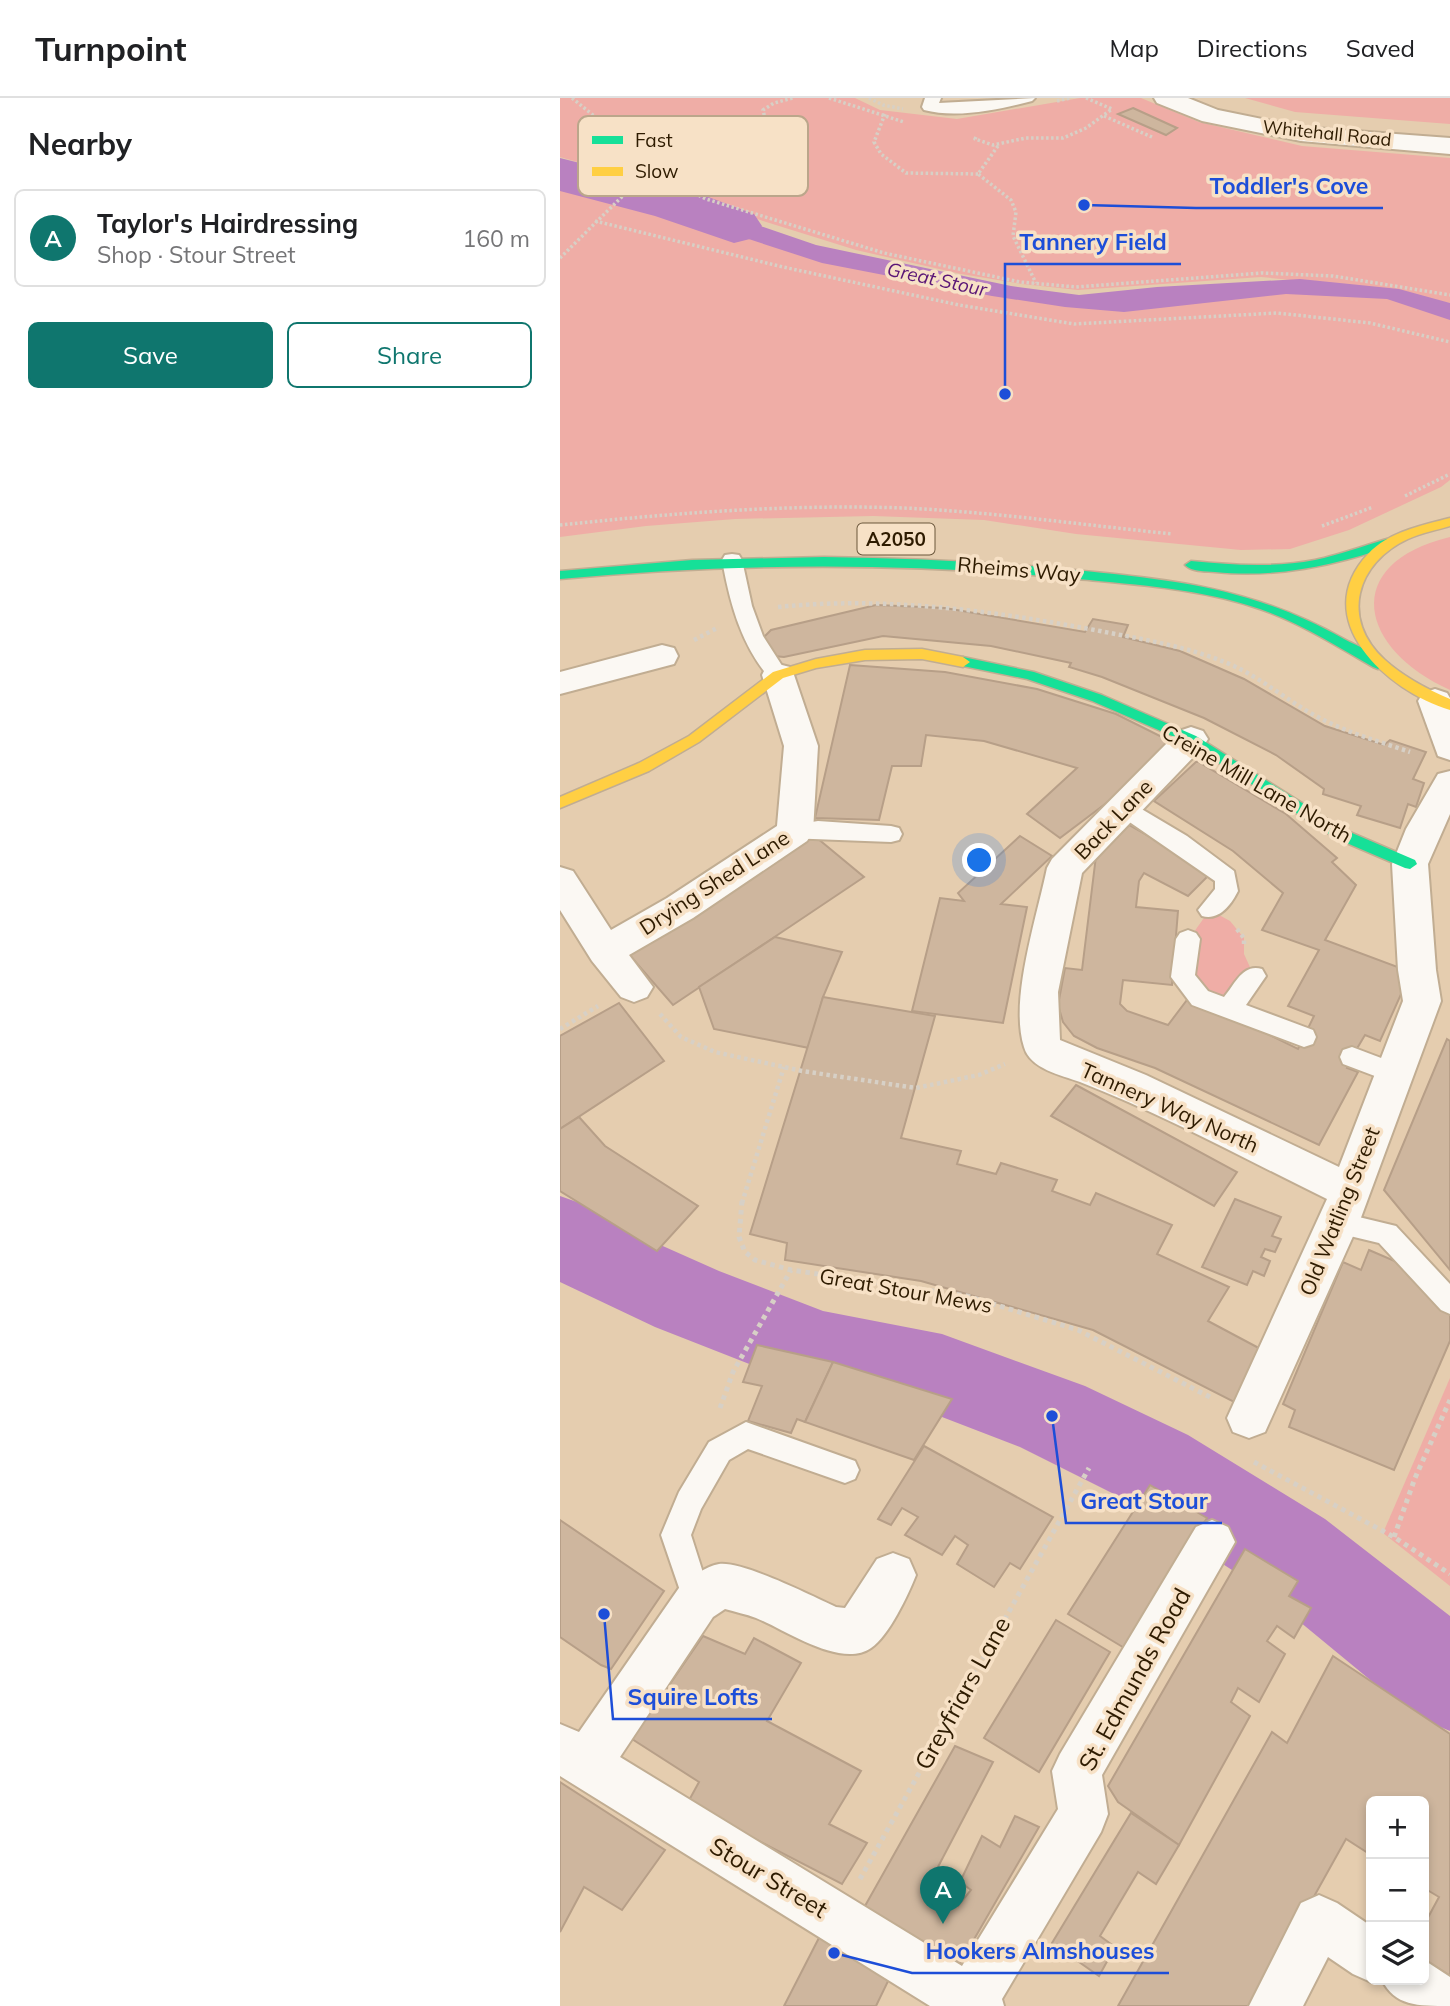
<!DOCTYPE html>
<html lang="en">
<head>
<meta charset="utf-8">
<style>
	:root { --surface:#fff; --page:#f2f2f2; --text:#202124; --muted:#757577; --line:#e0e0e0; --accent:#0f766e }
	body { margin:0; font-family:Mulish,sans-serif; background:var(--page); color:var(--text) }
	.controls { position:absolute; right:21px; bottom:21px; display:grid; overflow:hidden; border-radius:10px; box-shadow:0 4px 10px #0003 }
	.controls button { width:63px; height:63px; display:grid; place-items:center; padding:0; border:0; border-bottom:2px solid var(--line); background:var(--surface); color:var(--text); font:35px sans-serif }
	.you { position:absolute; left:420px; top:763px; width:24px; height:24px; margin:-18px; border:5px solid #fff; border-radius:50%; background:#1a73e8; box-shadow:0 0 0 10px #1a73e833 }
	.badge { display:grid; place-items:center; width:46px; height:46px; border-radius:50%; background:var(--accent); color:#fff; font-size:23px; font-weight:700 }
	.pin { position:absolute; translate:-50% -58px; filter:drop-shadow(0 2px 4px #0008) }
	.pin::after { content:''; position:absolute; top:37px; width:24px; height:21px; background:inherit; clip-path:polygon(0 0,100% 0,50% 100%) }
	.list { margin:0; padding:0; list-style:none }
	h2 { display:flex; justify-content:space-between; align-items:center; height:91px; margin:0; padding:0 28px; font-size:30px }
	h2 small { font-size:23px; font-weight:400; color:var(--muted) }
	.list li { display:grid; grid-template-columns:46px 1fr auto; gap:21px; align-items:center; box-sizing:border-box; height:98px; margin:0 14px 14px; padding:0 14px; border:2px solid var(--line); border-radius:10px }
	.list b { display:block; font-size:26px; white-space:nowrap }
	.list p { margin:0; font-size:23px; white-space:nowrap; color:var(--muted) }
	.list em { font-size:23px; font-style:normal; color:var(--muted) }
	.actions { display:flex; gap:14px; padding:21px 28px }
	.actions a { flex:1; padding:16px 0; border:2px solid var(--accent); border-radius:10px; text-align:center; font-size:24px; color:var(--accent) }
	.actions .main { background:var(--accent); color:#fff }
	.icon { flex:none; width:38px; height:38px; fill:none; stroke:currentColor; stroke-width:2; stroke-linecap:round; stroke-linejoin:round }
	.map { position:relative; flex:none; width:890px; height:1908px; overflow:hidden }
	header { display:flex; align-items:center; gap:42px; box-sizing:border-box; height:98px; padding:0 35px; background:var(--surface); border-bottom:2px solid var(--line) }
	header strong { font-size:33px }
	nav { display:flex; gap:38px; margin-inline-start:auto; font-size:24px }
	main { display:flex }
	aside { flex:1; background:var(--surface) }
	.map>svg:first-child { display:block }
</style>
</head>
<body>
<header>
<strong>Turnpoint</strong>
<nav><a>Map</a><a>Directions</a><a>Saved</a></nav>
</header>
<main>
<aside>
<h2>Nearby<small></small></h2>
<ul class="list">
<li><span class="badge">A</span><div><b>Taylor's Hairdressing</b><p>Shop · Stour Street</p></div><em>160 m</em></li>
</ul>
<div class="actions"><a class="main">Save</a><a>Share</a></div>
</aside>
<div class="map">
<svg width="890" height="1908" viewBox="0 0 890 1908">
	<rect width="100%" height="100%" fill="#e5cdaf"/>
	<g fill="#efada6">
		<polygon points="0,0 295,0 320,12 397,21 520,0 581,0 639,24 742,48 890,60 890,205 812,190 701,179 518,192 462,186 401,176 296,152 203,123 113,91 0,59"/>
		<polygon points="685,0 890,0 890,26 735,14"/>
		<polygon points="0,76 40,84 177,129 316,168 528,204 718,189 820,193 890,210 890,382 881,389 789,432 730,451 681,452 516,436 424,422 313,418 175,421 86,428 0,439"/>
		<path d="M 890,439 L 890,592 C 800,552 778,466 890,439 Z"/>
		<path d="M 650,812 L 670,823 L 684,840 L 684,856 L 694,878 L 670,910 L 640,900 C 619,854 620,852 650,812 Z"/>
		<polygon points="890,1280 890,1488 823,1435"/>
	</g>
	<polygon fill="#b981c0" points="75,85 256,147 451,188 519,197 597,189 740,181 839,191 890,205 890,222 827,201 726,196 564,214 505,209 432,198 262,165 60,99"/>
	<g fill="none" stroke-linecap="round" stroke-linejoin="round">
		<g fill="#b981c0" fill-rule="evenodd">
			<polygon points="0,60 135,94 194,116 202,128 194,140 174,145 95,118 0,93"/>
			<polygon points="0,1098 31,1109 51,1125 159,1173 263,1213 382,1236 525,1288 628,1337 765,1421 890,1518 890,1633 854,1618 695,1487 560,1399 460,1349 382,1319 261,1294 95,1229 0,1184"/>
		</g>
	</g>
	<g fill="#ceb69e" stroke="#b79f88" stroke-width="2">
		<polygon points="573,10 617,30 606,37 558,16"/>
		<polygon points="316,507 385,510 525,534 533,521 568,527 563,539 620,553 684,581 765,628 824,647 830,642 866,654 853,681 864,685 856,709 848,706 840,730 797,717 801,708 763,696 764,691 716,657 644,620 542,579 509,569 511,565 431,548 323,538 224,559 214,558 203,545 205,538 211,532"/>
		<polygon points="290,567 385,574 477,591 556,616 612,644 565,691 500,740 467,716 517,670 424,643 366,637 361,668 332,668 319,722 255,720"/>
		<polygon points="637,663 726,716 777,760 772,764 796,787 765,842 851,874 820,943 805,937 792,959 787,970 798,974 759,1047 595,970 537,950 514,938 503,924 498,907 505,870 522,872 536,758 569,727 652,774 628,798 584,775 579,783 576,809 618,813 612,887 563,882 560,906 567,913 608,927 630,898 738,951 754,918 728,908 759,852 702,832 723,795 673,753 594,703"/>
		<polygon points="251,735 304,779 113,907 65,852"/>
		<polygon points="460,738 492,758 441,806 467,809 443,925 352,913 380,800 404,803 398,795"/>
		<polygon points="215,839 282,854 263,899 249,950 154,931 139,889"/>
		<polygon points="263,899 375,918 341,1040 401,1053 397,1066 436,1076 441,1065 497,1082 492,1093 530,1107 536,1095 612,1127 597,1156 669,1189 648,1223 710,1256 682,1308 533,1232 361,1183 225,1162 227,1145 190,1136"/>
		<polygon points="59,905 104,963 0,1031 0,938"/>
		<polygon points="887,941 890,943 890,1172 824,1092"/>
		<polygon points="516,987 677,1074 654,1108 491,1018"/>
		<polygon points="19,1019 45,1048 138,1108 97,1153 0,1093 0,1031"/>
		<polygon points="675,1101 721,1119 712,1138 721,1141 715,1154 705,1151 701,1159 710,1163 704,1178 693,1173 687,1187 642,1169"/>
		<polygon points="809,1152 851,1170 890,1213 890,1243 834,1372 729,1329 735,1312 723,1306 783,1164 801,1172"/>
		<polygon points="197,1247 273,1264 245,1324 237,1321 231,1335 188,1323 202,1288 183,1284"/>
		<polygon points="273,1264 392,1301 354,1362 245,1324"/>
		<polygon points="364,1348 493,1419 460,1471 450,1465 434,1489 397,1466 408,1447 395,1438 382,1457 345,1437 358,1419 342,1410 331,1427 318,1421"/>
		<polygon points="590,1387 647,1420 566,1551 508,1516"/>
		<polygon points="0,1422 104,1493 51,1571 41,1567 0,1539"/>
		<polygon points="685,1451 738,1483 729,1498 751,1510 734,1540 717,1528 707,1543 725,1556 699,1604 678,1590 671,1604 690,1618 619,1747 558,1704 548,1688"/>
		<polygon points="496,1522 550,1554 479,1674 424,1640"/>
		<polygon points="143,1538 185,1556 194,1540 241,1565 207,1623 301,1673 269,1726 307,1745 282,1786 127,1706 139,1684 72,1641"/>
		<polygon points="773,1558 890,1636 890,1878 864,1861 864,1827 879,1799 864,1790 864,1703 811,1703 811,1757 786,1741 693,1908 558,1908 712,1634 727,1645"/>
		<polygon points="395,1648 433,1664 369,1786 398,1808 411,1792 400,1784 422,1738 440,1749 455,1718 479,1729 398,1869 305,1808"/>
		<polygon points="0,1684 105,1752 62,1812 24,1789 0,1834"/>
		<polygon points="571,1715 619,1747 596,1786 578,1774 540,1838 555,1849 539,1878 492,1845"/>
		<polygon points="262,1834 332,1875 316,1908 224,1908"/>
	</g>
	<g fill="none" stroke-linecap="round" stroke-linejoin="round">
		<defs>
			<g id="lane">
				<path d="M 365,0 L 381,0 L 379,5 L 475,0 L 472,3 C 440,11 398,21 364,12 L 362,9 Z"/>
				<path d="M 172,456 L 179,457 L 182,462 L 192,508 L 203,538 L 228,577 L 225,582 L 211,582 C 181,547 170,506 162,462 L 165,457 Z"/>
				<path d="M 563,700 L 627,738 L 674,773 L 678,793 C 671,807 659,823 642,818 L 638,812 L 655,791 L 655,783 L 555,714 L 552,708 L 555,702 Z"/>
				<polygon points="258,723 331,728 339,730 342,736 339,742 331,744 227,740 224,734 227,728"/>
				<path d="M 628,832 L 636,835 L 640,841 L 635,877 L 648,893 L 664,899 C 675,886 683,865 702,871 L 706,878 L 686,907 L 753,932 L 756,939 L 753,946 L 744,949 L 632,907 L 611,879 L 616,841 L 620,835 Z"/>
				<polygon points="792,949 845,969 848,976 845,983 836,986 783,966 780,959 783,952"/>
				<polygon points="778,1114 836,1128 890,1186 890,1216 881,1212 819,1145 769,1133 765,1125 769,1117"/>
				<polygon points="186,1324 295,1363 299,1372 295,1381 285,1385 188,1351 169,1362 141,1411 131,1437 152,1503 147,1513 137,1517 127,1513 101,1437 119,1394 149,1344"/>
			</g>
			<g id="street">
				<polygon points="594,0 628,0 658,12 741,29 890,40 890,56 741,43 642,23 597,5"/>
				<polygon points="102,547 114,550 118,558 114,566 0,596 0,574"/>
				<polygon points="218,566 230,569 234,577 258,648 253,734 247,743 133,820 69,857 93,889 87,899 74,904 61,899 32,863 0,812 0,769 13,773 51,832 107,800 217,728 224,648 202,577 206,569"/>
				<polygon points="875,591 887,595 890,600 890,662 878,658 858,603 863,595"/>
				<path d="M 631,629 L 643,633 L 648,641 L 643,649 L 522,775 L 498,894 L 500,942 L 586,977 L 779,1069 L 843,903 L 838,872 L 832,766 L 846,731 L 878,676 L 890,673 L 890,716 L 868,766 L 876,872 L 881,903 L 799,1125 L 705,1334 L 689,1340 L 673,1334 L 667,1320 L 767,1101 C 685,1061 605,1017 520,984 C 501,977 470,971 464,949 C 449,902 477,819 487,770 L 492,761 L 619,633 Z"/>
				<path d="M 652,1422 L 668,1429 L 675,1444 L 542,1677 L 548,1716 L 541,1734 L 442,1901 L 444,1908 L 370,1908 L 0,1678 L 0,1626 L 19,1634 L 121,1487 C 132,1480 145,1468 159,1466 C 183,1463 252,1498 276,1509 L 285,1510 L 317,1461 L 333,1455 L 349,1461 L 356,1477 C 348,1497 329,1538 311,1550 C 281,1571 226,1532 196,1520 C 186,1516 175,1514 165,1511 L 153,1519 L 60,1659 L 402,1868 L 498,1711 L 492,1673 L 500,1656 L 636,1429 Z"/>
				<polygon points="759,1797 777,1805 811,1828 811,1882 816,1882 811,1884 793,1876 768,1859 743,1908 689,1908 741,1805"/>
				<path d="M 864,1862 L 890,1879 L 890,1908 C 857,1908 835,1908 822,1882 L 864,1882 Z"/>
			</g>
			<g id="fast">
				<path d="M 827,441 L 833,445 L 831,448 C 773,468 717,480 655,474 C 645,473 632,474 625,467 L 631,463 C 672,467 713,470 755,462 C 779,457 803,448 827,441 Z"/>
				<path d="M 264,459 C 348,460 431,464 514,472 C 615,482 694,490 784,541 C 797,548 816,555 825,566 L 818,571 L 813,569 C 777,548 740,525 700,511 C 642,491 579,487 518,481 C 345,464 173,465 0,481 L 0,473 L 132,462 Z"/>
				<polygon points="403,559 474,574 542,597 636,638 785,732 855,762 857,766 850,771 845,770 775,740 626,644 532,603 467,581 398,567 396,564"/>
			</g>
			<g id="slow">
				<path d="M 890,420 L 890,428 C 877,432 861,435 848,441 C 796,465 780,521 825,562 C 845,580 867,591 890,601 L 890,612 C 827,593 747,521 808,456 C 828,434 863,427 890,420 Z"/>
				<polygon points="362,551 403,559 410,564 403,569 362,561 305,562 256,570 223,580 139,644 89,673 0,710 0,699 79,665 129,638 213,574 256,561 305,552"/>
			</g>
		</defs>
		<use href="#lane" stroke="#c1ad92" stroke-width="4"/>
		<use href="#street" stroke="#c1ad92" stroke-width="4"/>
		<use href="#fast" stroke="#c1ad92" stroke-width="3"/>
		<use href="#slow" stroke="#c1ad92" stroke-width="3"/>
		<g stroke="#d7d0c6" stroke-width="3.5" stroke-dasharray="2.5 2.5" stroke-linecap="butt">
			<polyline points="12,0 120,88 146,101 324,155 460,184 516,189 702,175 773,178 890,197"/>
			<polyline points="269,0 344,24"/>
			<polyline points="309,0 323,7 343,11"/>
			<polyline points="497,3 510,0"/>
			<polyline points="325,16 314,44 321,56 346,75 418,76"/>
			<polyline points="544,18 592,39"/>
			<polyline points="416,39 415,41 433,47 466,40 503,40 526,30 552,11 526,0"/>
			<polyline points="438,48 418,76 451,102 456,114 453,138 476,185"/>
			<polyline points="99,71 117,56 202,33 207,29 203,12 214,5 233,0"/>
			<polyline points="35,123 223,169 399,207 514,226 717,215 810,225 890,244"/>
			<polyline points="0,160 94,67"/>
			<polyline points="845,398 890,376"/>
			<path d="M 0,427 C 114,415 229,406 344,410 C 434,414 523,427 613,436"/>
			<polyline points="762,428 813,409"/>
		</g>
		<g stroke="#d7d0c6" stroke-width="4.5" stroke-dasharray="3.5 3.5" stroke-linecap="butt">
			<path d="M 218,509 C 326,498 434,513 540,533 C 586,542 631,549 674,568 C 708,584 736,610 770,625 C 795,637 824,645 850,654"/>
			<polyline points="134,542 157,530"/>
			<polyline points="677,831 684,840 684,848"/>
			<polyline points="100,916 121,939 155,954 242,973 356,990 419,977 445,966"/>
			<polyline points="0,931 38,908"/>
			<polyline points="182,1105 224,969"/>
		</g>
		<g stroke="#d7d0c6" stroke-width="5" stroke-dasharray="4.5 4.5" stroke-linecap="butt">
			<polyline points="182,1103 179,1139 185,1154 195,1162 231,1172 407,1198 518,1232 650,1299"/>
			<polyline points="160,1310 173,1274 231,1172"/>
			<polyline points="694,1364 834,1439 890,1476"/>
			<polyline points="834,1439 855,1380 890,1302"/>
			<polyline points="300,1781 529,1370"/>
		</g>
		<use href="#lane" fill="#fbf8f3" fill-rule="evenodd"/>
		<use href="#street" fill="#fbf8f3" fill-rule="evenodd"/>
		<use href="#fast" fill="#16e098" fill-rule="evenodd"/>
		<use href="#slow" fill="#ffcf43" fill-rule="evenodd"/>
	</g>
	<g text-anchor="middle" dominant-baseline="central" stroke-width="7" stroke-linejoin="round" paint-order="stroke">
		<g font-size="18" fill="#2e1b00" stroke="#f7e1c6">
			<text transform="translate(767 35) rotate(6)">Whitehall Road</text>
		</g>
		<g font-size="19" font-style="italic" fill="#5a1676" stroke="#f7e1c6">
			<text transform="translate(377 181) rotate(12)">Great Stour</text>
		</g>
		<rect fill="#f7e1c6" stroke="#6a563b" stroke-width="2" x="297.5" y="425.5" width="77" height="31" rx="5"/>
		<g font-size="19" font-weight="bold" fill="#2e1b00">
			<text x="336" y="441">A2050</text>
		</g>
		<g font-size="21" fill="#2e1b00" stroke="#f7e1c6">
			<text transform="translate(459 471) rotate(5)">Rheims Way</text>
			<text transform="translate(697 685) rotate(30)">Creine Mill Lane North</text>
			<text transform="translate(553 721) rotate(-46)">Back Lane</text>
			<text transform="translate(154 784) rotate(-33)">Drying Shed Lane</text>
			<text transform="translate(610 1009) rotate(24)">Tannery Way North</text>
			<text transform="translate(779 1113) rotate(-68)">Old Watling Street</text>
			<text transform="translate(346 1192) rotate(10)">Great Stour Mews</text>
		</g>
		<g font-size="24" fill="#2e1b00" stroke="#f7e1c6">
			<text transform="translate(574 1581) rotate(-61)">St. Edmunds Road</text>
			<text transform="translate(402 1595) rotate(-61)">Greyfriars Lane</text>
			<text transform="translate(209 1779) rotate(31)">Stour Street</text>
		</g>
	</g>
	<rect x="18" y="18" width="230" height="80" rx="10" fill="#f7e1c6" stroke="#bba68b" stroke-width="2"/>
	<rect x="32" y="38" width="31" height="8" fill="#16e098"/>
	<rect x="32" y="69" width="31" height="9" fill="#ffcf43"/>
	<g font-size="19" fill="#2e1b00">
		<text x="75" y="49">Fast</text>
		<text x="75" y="80">Slow</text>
	</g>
	<path fill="none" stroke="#1d4ed8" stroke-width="2.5" d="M524 107L636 110H823M445 296L445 166H621M492 1318L506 1425H662M44 1516L53 1621H212M274 1855L352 1875H609"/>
	<g fill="#1d4ed8" stroke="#f7e1c6" stroke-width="2.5">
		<circle cx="524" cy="107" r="7"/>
		<circle cx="445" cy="296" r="7"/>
		<circle cx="492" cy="1318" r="7"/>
		<circle cx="44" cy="1516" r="7"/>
		<circle cx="274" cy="1855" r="7"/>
	</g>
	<g font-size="23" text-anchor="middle" font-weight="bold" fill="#1d4ed8" stroke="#f7e1c6" stroke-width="7" stroke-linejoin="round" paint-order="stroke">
		<text x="729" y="96">Toddler's Cove</text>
		<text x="533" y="152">Tannery Field</text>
		<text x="584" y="1411">Great Stour</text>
		<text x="133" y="1607">Squire Lofts</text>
		<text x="480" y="1861">Hookers Almshouses</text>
	</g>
</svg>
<div class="controls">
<button>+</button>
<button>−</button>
<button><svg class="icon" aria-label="layers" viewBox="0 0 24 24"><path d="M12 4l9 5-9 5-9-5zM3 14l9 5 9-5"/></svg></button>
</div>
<div class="you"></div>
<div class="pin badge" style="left:383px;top:1826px">A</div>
</div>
</main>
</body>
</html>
